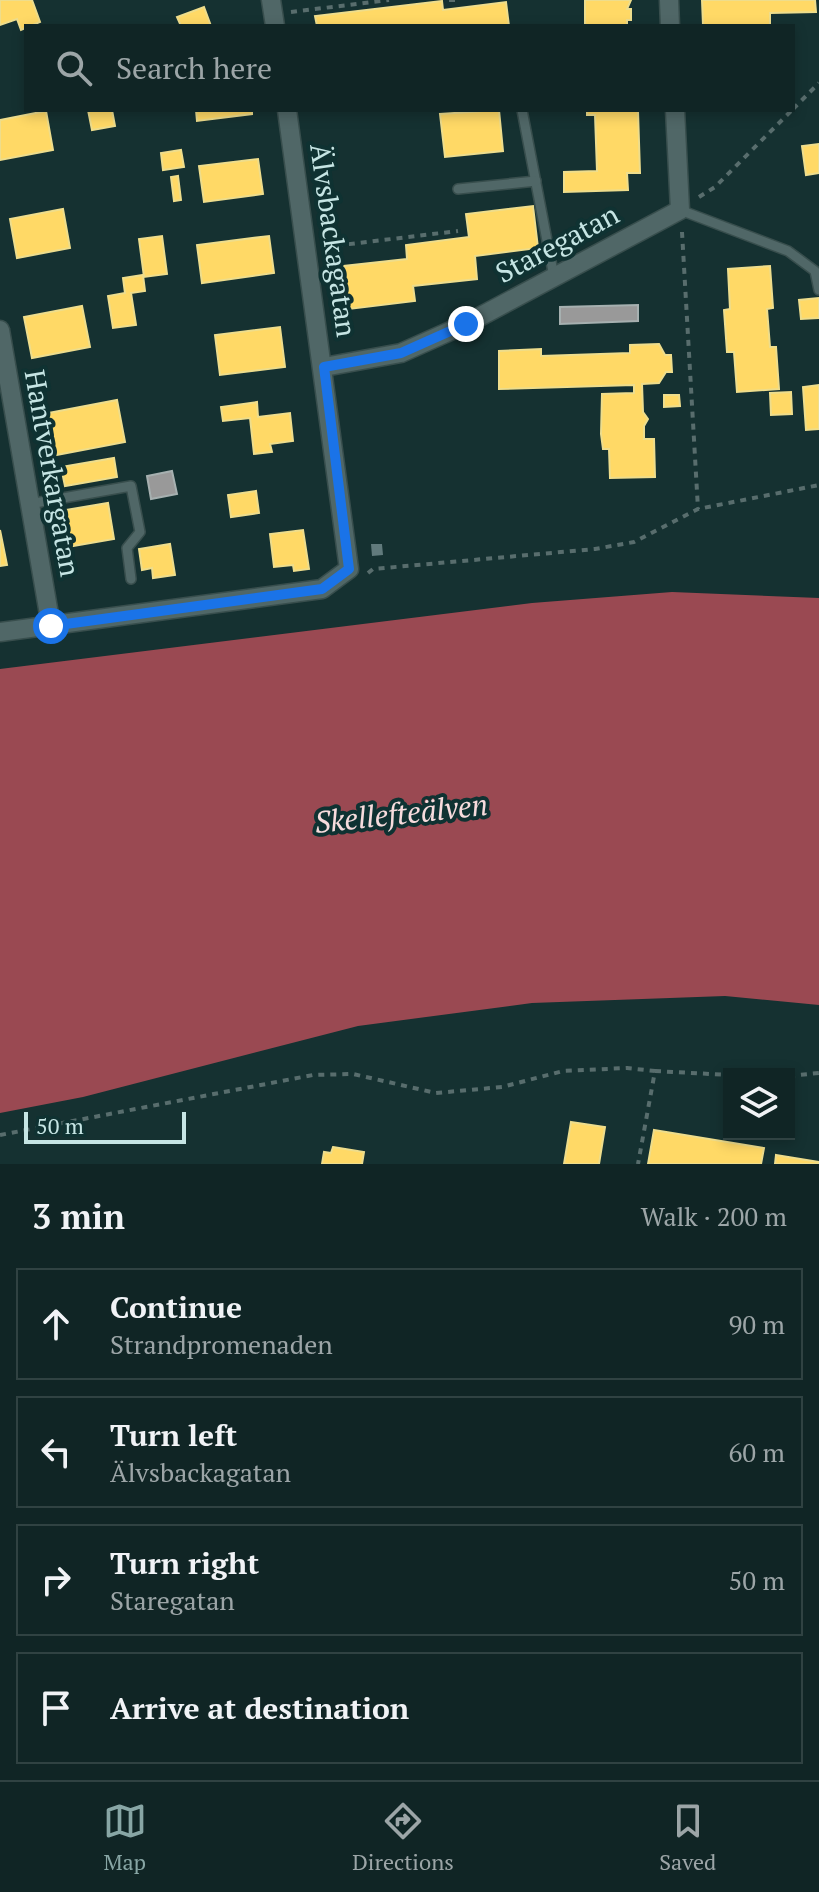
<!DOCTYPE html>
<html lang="en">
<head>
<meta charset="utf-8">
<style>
	:root { --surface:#102525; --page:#1e3132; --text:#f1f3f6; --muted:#9ca5a7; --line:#304242; --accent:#88a6a5 }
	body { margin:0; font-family:"PT Serif",serif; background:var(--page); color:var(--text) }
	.controls { position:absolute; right:24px; bottom:24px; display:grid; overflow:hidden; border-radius:0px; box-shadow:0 4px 12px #0003 }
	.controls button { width:72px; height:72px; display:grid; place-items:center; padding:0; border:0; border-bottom:2px solid var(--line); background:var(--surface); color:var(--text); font:40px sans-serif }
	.scale { position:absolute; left:24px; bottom:20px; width:162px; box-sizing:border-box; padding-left:8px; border:4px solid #c6e5e4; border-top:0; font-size:22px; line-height:28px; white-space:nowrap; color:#c6e5e4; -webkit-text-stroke:6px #0f3232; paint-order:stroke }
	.stop { position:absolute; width:24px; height:24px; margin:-18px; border:6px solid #1a73e8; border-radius:50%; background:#fff }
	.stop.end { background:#1a73e8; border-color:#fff; box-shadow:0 2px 8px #0008 }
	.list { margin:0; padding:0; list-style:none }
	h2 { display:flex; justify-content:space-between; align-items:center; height:104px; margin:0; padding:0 32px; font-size:34px }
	h2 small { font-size:26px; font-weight:400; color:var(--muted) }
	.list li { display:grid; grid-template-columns:52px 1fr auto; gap:24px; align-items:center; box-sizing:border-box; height:112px; margin:0 16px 16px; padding:0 16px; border:2px solid var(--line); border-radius:0px }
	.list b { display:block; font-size:30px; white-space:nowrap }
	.list p { margin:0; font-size:26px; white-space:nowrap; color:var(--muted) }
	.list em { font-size:26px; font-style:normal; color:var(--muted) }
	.icon { flex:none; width:44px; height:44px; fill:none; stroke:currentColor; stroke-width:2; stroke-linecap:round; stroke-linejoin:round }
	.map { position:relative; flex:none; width:819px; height:1164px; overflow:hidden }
	.search { position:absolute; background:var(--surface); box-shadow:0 4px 12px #0003; left:24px; right:24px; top:24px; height:88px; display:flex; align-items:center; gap:20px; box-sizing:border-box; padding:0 28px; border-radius:0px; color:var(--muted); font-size:30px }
	.sheet { height:616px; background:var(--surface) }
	nav { display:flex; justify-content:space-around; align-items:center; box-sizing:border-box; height:112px; border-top:2px solid var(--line); background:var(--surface); font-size:22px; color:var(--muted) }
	nav a { display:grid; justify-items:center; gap:4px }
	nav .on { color:var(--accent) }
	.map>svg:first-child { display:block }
</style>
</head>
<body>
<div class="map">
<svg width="819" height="1164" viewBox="0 0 819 1164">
	<rect width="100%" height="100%" fill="#153131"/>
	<polygon fill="#9a4952" points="672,592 819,598 819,1005 725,996 532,1003 358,1026 83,1097 0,1113 0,669 532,603"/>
	<g fill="#ffd966" stroke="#eedd8c" stroke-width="2">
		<polygon points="0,0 32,0 40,22 21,30 17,19 0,25"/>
		<polygon points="585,0 631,0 627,9 631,9 631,20 627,20 627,26 585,26"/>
		<polygon points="702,0 815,0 816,12 770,13 770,26 703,25"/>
		<polygon points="442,1 443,10 506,2 509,26 317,26 315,16"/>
		<polygon points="204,7 211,26 181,26 177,17"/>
		<polygon points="88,110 112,110 115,126 92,130"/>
		<polygon points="196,110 252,110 252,114 197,121"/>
		<polygon points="499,110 503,151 445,157 440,114"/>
		<polygon points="587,110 638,111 640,173 627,173 628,190 564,192 564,172 597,171 595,115 587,115"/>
		<polygon points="46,111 53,150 0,160 0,120"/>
		<polygon points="819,144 819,173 806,175 802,146"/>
		<polygon points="181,150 184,167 163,170 161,153"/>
		<polygon points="258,159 263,194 204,202 199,166"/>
		<polygon points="178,176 181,200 174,201 171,177"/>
		<polygon points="533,206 538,248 475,256 477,279 413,286 415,301 349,309 344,266 407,259 406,245 469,237 466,214"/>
		<polygon points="63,209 70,248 17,258 10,219"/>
		<polygon points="162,236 167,274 144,277 139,239"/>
		<polygon points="269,236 274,273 202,283 197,245"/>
		<polygon points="770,266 773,308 767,309 770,347 776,347 779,389 737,392 734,352 727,352 724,310 730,309 728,269"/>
		<polygon points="143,275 145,291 131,293 136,325 113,328 108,296 125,293 123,278"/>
		<polygon points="819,298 819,318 801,319 799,300"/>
		<polygon points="82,306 90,347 32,358 24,317"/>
		<polygon points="280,327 285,367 220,375 215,335"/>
		<polygon points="659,344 665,355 671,355 672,372 666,372 659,383 642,384 643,412 648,419 644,426 644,439 654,439 655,477 610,478 609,449 603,449 601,434 602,394 634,393 634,385 499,389 499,351 541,349 541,356 630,353 630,345"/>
		<polygon points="819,385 819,429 806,430 803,387"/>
		<polygon points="791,392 792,414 771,415 770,393"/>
		<polygon points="664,395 679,395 680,406 664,407"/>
		<polygon points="117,400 125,442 51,456 43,414"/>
		<polygon points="257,402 258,417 290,413 293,441 270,444 272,452 254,454 250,418 223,421 221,407"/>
		<polygon points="114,458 117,477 65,486 61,467"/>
		<polygon points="256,491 259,513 231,517 228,495"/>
		<polygon points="108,503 114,539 67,547 60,511"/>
		<polygon points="0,530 7,565 0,566"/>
		<polygon points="303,530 309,569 294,571 293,565 274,567 270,534"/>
		<polygon points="170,544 175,575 153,578 152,568 142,570 139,549"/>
		<polygon points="571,1122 605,1127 599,1164 564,1164"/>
		<polygon points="654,1130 764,1148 761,1164 648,1164"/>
		<polygon points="333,1147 364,1152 362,1164 322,1164 324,1152 331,1153"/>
		<polygon points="776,1155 819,1162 819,1164 775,1164"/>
	</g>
	<g fill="#999" stroke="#a6b0b0" stroke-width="2">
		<polygon points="638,305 638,321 560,324 560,307"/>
		<polygon points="172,471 177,494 151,499 147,476"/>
	</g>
	<polygon fill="#617a7c" points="371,544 382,544 383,555 372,556"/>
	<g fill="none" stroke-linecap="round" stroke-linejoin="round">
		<defs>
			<g id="service">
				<polyline points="522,110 554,277"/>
				<polyline points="458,189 536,181"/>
				<polyline points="680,210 788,251 815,271 819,290"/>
				<polyline points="29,504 131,486 140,532 127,548 131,579"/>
			</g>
			<g id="minor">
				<polyline points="271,0 275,26"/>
				<polyline points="669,0 670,26"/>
				<polyline points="0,330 51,626"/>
				<polyline points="324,367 401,353 466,324 680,210 675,110"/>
				<polyline points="0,632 322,589 349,569 287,110"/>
			</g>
		</defs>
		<use href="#service" stroke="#384e4d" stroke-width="12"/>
		<use href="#minor" stroke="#384e4d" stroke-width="21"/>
		<g stroke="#586d6d" stroke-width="4" stroke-dasharray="6 6" stroke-linecap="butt">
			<polyline points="449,0 457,0"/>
			<polyline points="291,12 389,0"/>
			<polyline points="793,109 819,83"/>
			<polyline points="699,197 715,187 792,110"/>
			<polyline points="682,232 698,509"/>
			<polyline points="325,247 458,231"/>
			<polyline points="368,573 373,569 595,549 634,542 698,509 819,485"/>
			<polyline points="655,1071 729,1075"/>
			<polyline points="789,1076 819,1073"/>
			<polyline points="0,1135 313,1075 353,1074 436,1093 502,1087 563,1071 627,1068 655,1071 638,1164"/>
		</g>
		<use href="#service" stroke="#506767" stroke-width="9"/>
		<use href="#minor" stroke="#506767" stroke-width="18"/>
	</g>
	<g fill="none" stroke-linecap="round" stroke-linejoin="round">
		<polyline stroke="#1a73e8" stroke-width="10" points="51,626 322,589 349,569 324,367 401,353 466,324"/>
	</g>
	<g text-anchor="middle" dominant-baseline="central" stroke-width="8" stroke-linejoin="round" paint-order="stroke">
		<g font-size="28" fill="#c6e5e4" stroke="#0f3232">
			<text transform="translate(334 240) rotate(82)">Älvsbackagatan</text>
			<text transform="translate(557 243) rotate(-28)">Staregatan</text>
			<text transform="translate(53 473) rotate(80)">Hantverkargatan</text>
		</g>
		<g font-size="30" font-style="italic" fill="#f7dcdd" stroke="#0f3232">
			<text transform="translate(401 813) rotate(-6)">Skellefteälven</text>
		</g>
	</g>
</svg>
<div class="controls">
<button><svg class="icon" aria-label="layers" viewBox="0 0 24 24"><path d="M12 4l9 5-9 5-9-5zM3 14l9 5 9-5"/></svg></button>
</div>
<div class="scale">50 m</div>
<div class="stop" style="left:51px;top:626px"></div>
<div class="stop end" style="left:466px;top:324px"></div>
<div class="search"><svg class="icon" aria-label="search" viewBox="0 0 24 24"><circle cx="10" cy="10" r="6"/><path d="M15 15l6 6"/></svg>Search here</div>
</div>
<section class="sheet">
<h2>3 min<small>Walk · 200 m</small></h2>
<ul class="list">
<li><svg class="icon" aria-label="ahead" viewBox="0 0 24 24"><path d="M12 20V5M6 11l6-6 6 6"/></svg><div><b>Continue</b><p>Strandpromenaden</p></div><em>90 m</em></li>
<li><svg class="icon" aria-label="left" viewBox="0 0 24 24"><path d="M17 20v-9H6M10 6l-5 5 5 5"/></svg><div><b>Turn left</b><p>Älvsbackagatan</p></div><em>60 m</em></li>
<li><svg class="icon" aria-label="right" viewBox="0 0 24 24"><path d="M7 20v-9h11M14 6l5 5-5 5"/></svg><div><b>Turn right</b><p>Staregatan</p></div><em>50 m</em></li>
<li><svg class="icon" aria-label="arrive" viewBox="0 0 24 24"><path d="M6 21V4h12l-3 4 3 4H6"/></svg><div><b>Arrive at destination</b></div></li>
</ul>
</section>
<nav>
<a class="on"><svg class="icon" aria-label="map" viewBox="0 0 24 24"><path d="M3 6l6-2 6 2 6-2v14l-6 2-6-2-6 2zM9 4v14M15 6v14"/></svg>Map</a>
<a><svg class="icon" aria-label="directions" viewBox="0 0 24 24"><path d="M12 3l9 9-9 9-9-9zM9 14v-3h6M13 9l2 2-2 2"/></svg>Directions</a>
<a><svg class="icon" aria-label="saved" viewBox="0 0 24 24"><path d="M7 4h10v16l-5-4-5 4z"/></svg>Saved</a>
</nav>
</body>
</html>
